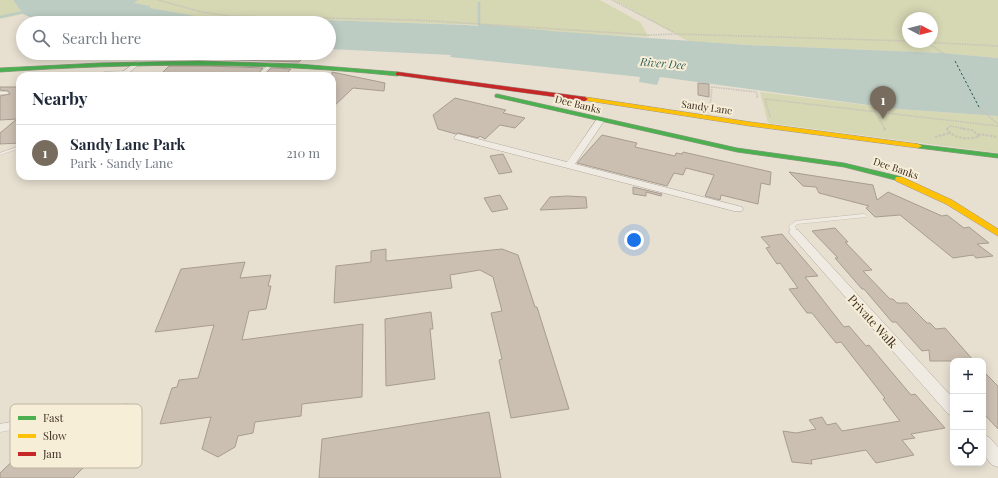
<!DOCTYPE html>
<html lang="en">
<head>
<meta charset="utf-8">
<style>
	:root { --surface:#fff; --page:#f6f6f7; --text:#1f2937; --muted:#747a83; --line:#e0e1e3; --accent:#786c5e }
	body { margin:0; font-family:"Playfair Display",serif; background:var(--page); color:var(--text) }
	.controls { position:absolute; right:12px; bottom:12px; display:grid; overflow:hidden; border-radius:8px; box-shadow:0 2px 10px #0003 }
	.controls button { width:36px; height:36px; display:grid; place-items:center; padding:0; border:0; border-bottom:1px solid var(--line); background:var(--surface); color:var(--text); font:20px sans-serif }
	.compass { position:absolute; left:902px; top:12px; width:36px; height:36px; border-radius:50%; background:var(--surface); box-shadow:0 2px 10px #0003; rotate:97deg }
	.you { position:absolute; left:634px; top:240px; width:14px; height:14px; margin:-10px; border:3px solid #fff; border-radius:50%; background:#1a73e8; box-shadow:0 0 0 6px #1a73e833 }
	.badge { display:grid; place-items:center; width:26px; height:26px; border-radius:50%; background:var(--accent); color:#fff; font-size:13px; font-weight:700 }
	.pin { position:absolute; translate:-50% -33px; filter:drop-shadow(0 1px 2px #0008) }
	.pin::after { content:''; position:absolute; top:21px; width:14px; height:12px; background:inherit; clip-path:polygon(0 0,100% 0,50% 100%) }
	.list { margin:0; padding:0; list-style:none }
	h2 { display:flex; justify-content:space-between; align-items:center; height:52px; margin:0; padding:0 16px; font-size:17px }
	h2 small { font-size:13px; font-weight:400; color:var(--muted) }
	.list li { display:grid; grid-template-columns:26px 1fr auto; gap:12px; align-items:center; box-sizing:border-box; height:56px; padding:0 16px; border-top:1px solid var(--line) }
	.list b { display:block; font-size:15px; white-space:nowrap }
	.list p { margin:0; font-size:13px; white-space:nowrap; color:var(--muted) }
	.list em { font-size:13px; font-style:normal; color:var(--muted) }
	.icon { flex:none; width:22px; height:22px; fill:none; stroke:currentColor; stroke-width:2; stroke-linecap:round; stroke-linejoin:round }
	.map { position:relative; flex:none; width:998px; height:478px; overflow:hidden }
	.search { position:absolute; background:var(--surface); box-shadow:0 2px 10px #0003; left:16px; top:16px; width:320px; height:44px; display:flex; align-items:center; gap:10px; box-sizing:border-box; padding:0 14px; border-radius:22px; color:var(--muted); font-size:15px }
	.panel { position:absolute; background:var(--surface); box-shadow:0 2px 10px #0003; left:16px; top:72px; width:320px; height:108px; border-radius:12px }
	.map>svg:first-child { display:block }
</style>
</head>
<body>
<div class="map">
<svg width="998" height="478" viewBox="0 0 998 478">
	<rect width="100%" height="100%" fill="#e7e0d1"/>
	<g fill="#d6d7b3" fill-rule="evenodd">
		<polygon points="0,0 13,0 23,14 0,19"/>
		<polygon points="138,0 600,0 640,22 649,37 549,32 479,25 290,19 280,21 237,21 200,18 150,8 133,3"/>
		<path d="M 614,0 L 998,0 L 998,58 L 943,53 L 747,45 L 688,41 ZM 908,18 L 932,18 L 932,42 L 908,42 Z"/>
		<polygon points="760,92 898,109 998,116 998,153 768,123"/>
	</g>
	<polygon fill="#bcccc2" points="13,0 138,0 134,3 150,6 150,8 201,17 237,21 325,20 466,25 747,45 943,53 998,58 998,116 898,109 660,77 657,85 639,82 640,77 450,57 451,55 329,49 329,23 43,23 23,14"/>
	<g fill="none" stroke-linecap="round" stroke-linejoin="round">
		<g stroke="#bcccc2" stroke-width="2.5">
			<polyline points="479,3 479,25 549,32"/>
			<polyline points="0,17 28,11"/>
		</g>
		<polyline stroke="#2f5d5a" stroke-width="1" stroke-dasharray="2.5 2" stroke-linecap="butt" points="955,61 980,109"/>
	</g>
	<g fill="#cbbfb2" stroke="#a89c90">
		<polygon points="183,53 204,53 202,55 308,53 299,62 178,58"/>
		<polygon points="169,66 208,66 263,68 256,76 159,76"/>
		<polygon points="271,68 277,68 291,69 284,76 263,76"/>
		<polygon points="332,72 385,83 384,91 353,88 332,108"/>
		<polygon points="698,83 709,84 709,97 698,95"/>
		<polygon points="0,87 20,87 20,143 0,144 0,133 17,119 0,120 0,96 10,94 8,91 0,90"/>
		<polygon points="455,98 506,110 503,113 525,118 515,128 500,125 485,139 480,136 478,138 458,133 456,134 438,129 433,115"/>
		<polygon points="602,135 637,143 635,147 675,156 676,153 682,154 683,152 771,172 770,185 761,183 758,204 721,195 720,200 705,196 714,175 686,168 683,175 674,173 667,186 577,163"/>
		<polygon points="503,154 512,172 499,174 490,156"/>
		<polygon points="789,172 873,185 877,200 888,192 942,216 947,215 964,228 969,227 989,243 977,244 993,256 976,258 973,255 953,258 900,215 875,217 866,208 869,206 819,193 816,187 803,186"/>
		<polygon points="633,187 662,194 661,196 646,192 646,196 633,194"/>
		<polygon points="500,195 508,209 492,212 484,198"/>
		<polygon points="567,196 586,197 587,208 540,210 550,197"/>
		<polygon points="835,228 848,242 845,242 872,270 863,271 890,299 893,299 897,303 907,303 927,323 930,323 936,329 945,328 974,361 930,361 929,350 922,351 896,322 892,322 864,289 862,289 835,258 838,258 812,231"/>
		<polygon points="782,234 818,276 805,277 844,327 849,326 866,346 869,345 911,395 915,394 945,428 911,434 915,438 902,440 914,455 876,463 866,450 811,460 812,464 792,462 783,431 796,433 816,429 809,420 822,417 827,425 836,423 842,431 900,421 883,399 885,398 841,342 836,343 812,313 807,313 789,289 798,288 780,263 777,264 766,248 770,247 761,237"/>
		<polygon points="386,249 386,261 502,249 518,255 535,307 537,307 569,409 511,418 499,360 502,359 491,313 502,311 493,277 480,270 450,275 452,288 334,303 336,266 371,262 371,251"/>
		<polygon points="245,262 240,278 271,275 268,286 271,286 266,309 249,311 242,340 363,324 362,397 302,404 301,416 255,422 253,433 238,436 235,447 218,457 202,449 211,417 160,424 172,388 177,387 179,380 198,378 214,325 155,332 181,269"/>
		<polygon points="431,312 433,329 430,329 435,379 386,386 385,319"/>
		<polygon points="983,371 998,386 998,429 983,413"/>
		<polygon points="489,412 501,478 319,478 322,439"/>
		<polygon points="24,450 52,461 58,455 86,465 73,478 0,478 0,473"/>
	</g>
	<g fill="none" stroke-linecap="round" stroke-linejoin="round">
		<defs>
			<g id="lane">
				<polygon points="270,63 273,64 261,76 257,76"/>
				<polygon points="125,71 126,71 126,73 105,74 101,76 96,76 104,72"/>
				<polygon points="0,92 7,92 9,93 7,94 0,94"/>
				<polygon points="20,146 20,148 0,155 0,153"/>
				<polygon points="864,214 866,215 867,216 866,217 797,224 795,226 797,232 794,234 791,232 789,226 796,221"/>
				<polygon points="127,404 130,405 131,407 130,409 127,410 0,432 0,424"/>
			</g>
			<g id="street">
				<polygon points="136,62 141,63 125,76 117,76"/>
				<polygon points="597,119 603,119 604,121 575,164 742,207 743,209 742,211 734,211 455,139 454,137 458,134 567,162"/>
				<polygon points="794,229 798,230 953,398 953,416 948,414 790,234 789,232 790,230"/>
				<polygon points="983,435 989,437 998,447 998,467 992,465 983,454"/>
			</g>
			<g id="fast">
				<path d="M 199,61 L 298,64 L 398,72 L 401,74 L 398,76 C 264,62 135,63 0,72 L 0,68 L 100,63 Z"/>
				<polygon points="497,94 737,148 844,163 902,177 903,179 899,181 844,167 737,152 495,97 495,95"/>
				<polygon points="915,144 998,154 998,158 918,148 914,146"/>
			</g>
			<g id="slow">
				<polygon points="585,97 750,122 918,144 922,146 918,148 750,126 583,100 582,99"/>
				<polygon points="896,177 902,177 952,200 998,229 998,236 946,204 896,181 895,179"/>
			</g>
			<polygon id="jam" points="398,72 585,97 588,99 585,101 396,75 396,73"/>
		</defs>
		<use href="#lane" stroke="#ada599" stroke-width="0.5"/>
		<use href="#street" stroke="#ada599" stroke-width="1"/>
		<use href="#fast" stroke="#9c958a" stroke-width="1"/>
		<use href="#slow" stroke="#9c958a" stroke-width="1"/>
		<use href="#jam" stroke="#9c958a" stroke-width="1"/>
		<g stroke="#c8c2b9" stroke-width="1.5" stroke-dasharray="1.5 1" stroke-linecap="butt">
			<polyline points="158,0 202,12 229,16 417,20 649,35 676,34 908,41"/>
			<polyline points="612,0 673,32"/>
			<polyline points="922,42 998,46"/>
			<polyline points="926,42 955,61"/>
			<polyline points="710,108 712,87 756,92 758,96 756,98"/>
			<polyline points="980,109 998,124"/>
			<polyline points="876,113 885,129"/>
			<polyline points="770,117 765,99 998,126"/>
			<polyline points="946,129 951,126 965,129"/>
		</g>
		<g stroke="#c8c2b9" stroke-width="2" stroke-dasharray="2.5 1.5" stroke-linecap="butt">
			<polyline points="884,128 886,131"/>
			<path d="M 947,128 C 950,138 970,141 979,136 L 972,130 L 960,128"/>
			<polyline points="978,134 998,137"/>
			<polyline points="935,137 950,133"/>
		</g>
		<use href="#lane" fill="#efebe3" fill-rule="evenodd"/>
		<use href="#street" fill="#efebe3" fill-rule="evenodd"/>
		<use href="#fast" fill="#4caf50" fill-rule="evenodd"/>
		<use href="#slow" fill="#ffc107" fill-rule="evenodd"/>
		<use href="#jam" fill="#c62828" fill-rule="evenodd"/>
	</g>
	<g text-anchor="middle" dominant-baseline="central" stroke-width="4" stroke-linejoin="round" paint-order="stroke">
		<g font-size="10" fill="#3d2e20" stroke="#f7eed8">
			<text transform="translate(578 104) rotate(14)">Dee Banks</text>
			<text transform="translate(707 107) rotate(8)">Sandy Lane</text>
			<text transform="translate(896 168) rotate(19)">Dee Banks</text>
		</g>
		<g font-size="11" font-style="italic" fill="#2f5d5a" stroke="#f7eed8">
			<text transform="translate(663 63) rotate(5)">River Dee</text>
		</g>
		<g font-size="12" fill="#3d2e20" stroke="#f7eed8">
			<text transform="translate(873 321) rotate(48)">Private Walk</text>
		</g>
	</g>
	<rect x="10" y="404" width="132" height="64" rx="6" fill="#f7eed8" stroke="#bfb4a1" stroke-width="1"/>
	<rect x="18" y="416" width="18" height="4" fill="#4caf50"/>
	<rect x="18" y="434" width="18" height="4" fill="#ffc107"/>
	<rect x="18" y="452" width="18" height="4" fill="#c62828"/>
	<g font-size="11" fill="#3d2e20">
		<text x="43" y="422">Fast</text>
		<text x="43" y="440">Slow</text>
		<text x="43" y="458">Jam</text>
	</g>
</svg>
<div class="controls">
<button>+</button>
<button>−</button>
<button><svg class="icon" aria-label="locate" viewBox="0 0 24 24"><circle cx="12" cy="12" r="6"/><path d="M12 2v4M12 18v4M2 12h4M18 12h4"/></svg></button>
</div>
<svg class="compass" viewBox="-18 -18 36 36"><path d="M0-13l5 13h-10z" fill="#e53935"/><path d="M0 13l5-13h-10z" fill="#747a83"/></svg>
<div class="you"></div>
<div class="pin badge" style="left:883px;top:119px">1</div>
<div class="search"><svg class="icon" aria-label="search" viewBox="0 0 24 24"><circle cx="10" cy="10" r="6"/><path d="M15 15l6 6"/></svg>Search here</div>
<section class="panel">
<h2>Nearby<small></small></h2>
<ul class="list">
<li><span class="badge">1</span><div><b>Sandy Lane Park</b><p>Park · Sandy Lane</p></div><em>210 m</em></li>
</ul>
</section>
</div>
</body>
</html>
